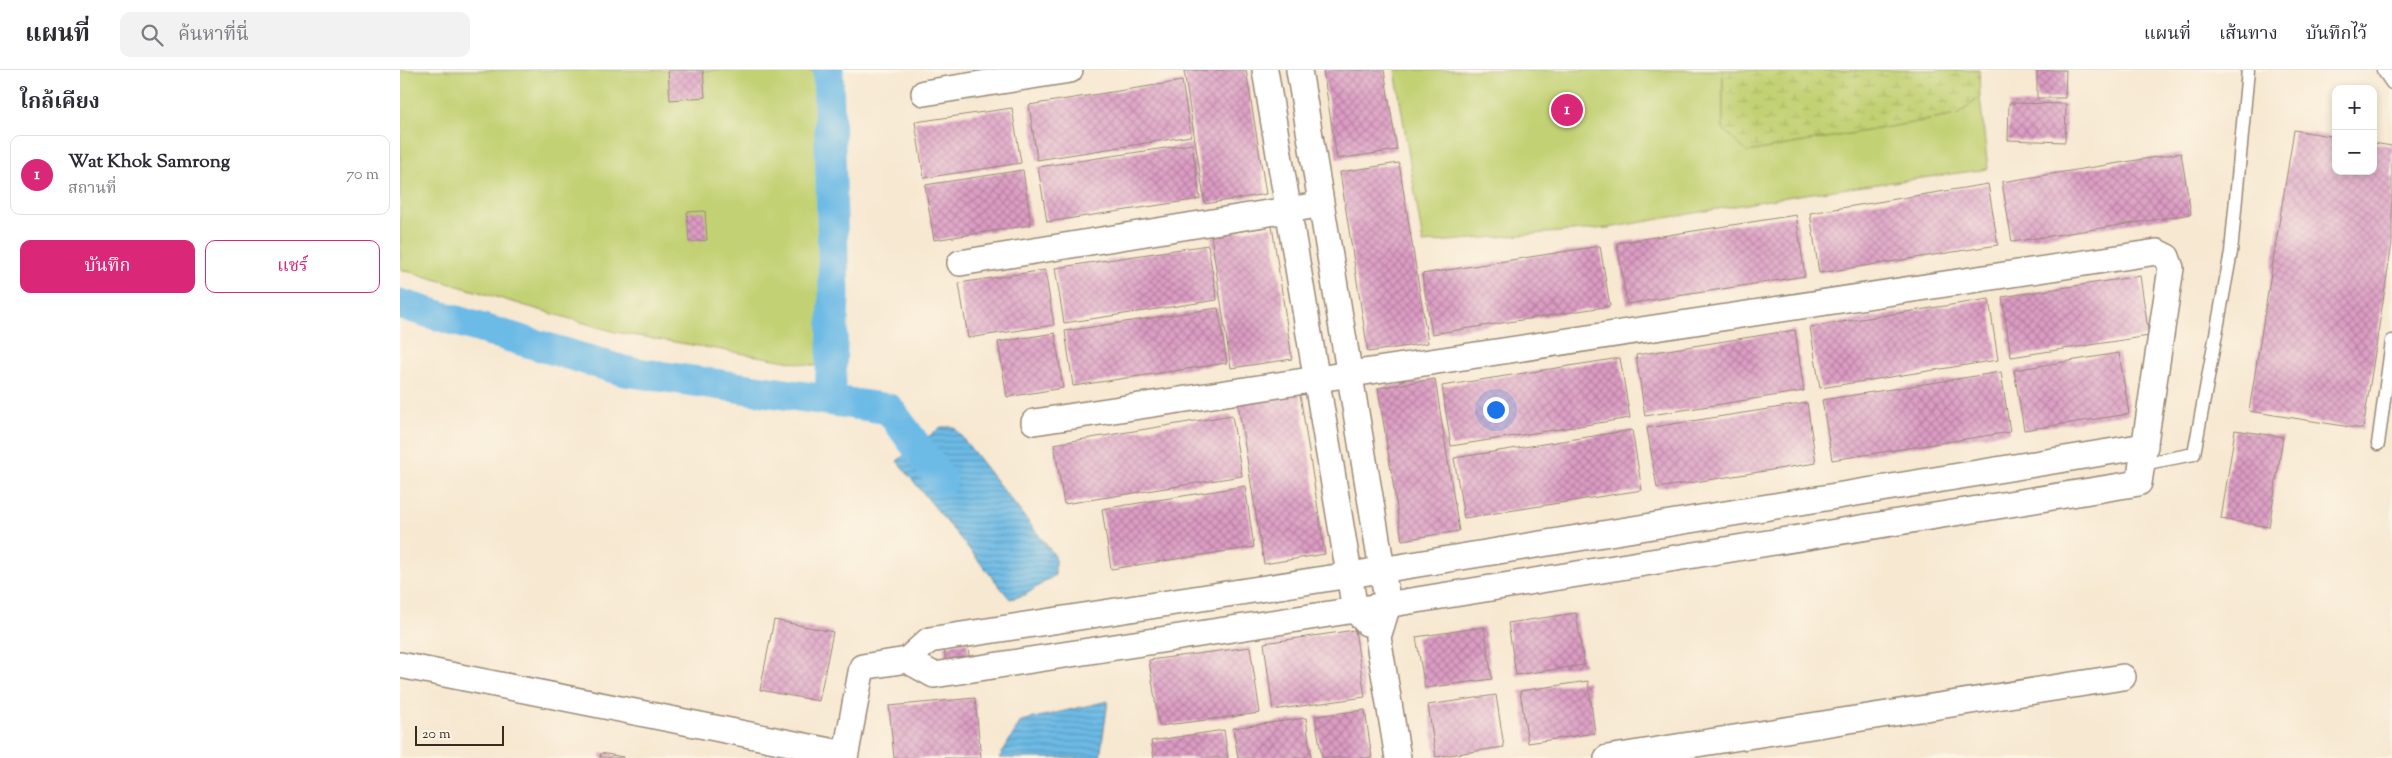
<!DOCTYPE html>
<html lang="th">
<head>
<meta charset="utf-8">
<style>
	:root { --surface:#fff; --page:#f2f2f3; --text:#2b2b33; --muted:#7c7c81; --line:#e1e1e2; --accent:#db2777 }
	body { margin:0; font-family:"Sorts Mill Goudy","Noto Serif Thai",serif; background:var(--page); color:var(--text) }
	.controls { position:absolute; right:15px; top:15px; display:grid; overflow:hidden; border-radius:10px; box-shadow:0 2px 8px #0003 }
	.controls button { width:45px; height:45px; display:grid; place-items:center; padding:0; border:0; border-bottom:1px solid var(--line); background:var(--surface); color:var(--text); font:25px sans-serif }
	.scale { position:absolute; left:15px; bottom:12px; width:89px; box-sizing:border-box; padding-left:5px; border:2px solid #3b2a1e; border-top:0; font-size:14px; line-height:18px; white-space:nowrap; color:#3b2a1e; -webkit-text-stroke:4px #fcf5e5; paint-order:stroke }
	.you { position:absolute; left:1095px; top:339px; width:18px; height:18px; margin:-12px; border:4px solid #fff; border-radius:50%; background:#1a73e8; box-shadow:0 0 0 8px #1a73e833 }
	.badge { display:grid; place-items:center; width:32px; height:32px; border-radius:50%; background:var(--accent); color:#fff; font-size:16px; font-weight:700 }
	.pin { position:absolute; translate:-50% -50%; border:2px solid #fff; box-shadow:0 1px 5px #0006 }
	.list { margin:0; padding:0; list-style:none }
	h2 { display:flex; justify-content:space-between; align-items:center; height:65px; margin:0; padding:0 20px; font-size:21px }
	h2 small { font-size:16px; font-weight:400; color:var(--muted) }
	.list li { display:grid; grid-template-columns:32px 1fr auto; gap:15px; align-items:center; box-sizing:border-box; height:80px; margin:0 10px 10px; padding:0 10px; border:1px solid var(--line); border-radius:10px }
	.list b { display:block; font-size:19px; white-space:nowrap }
	.list p { margin:0; font-size:16px; white-space:nowrap; color:var(--muted) }
	.list em { font-size:16px; font-style:normal; color:var(--muted) }
	.actions { display:flex; gap:10px; padding:15px 20px }
	.actions a { flex:1; padding:11px 0; border:1px solid var(--accent); border-radius:10px; text-align:center; font-size:18px; color:var(--accent) }
	.actions .main { background:var(--accent); color:#fff }
	.icon { flex:none; width:28px; height:28px; fill:none; stroke:currentColor; stroke-width:2; stroke-linecap:round; stroke-linejoin:round }
	.map { position:relative; flex:none; width:1992px; height:688px; overflow:hidden }
	header { display:flex; align-items:center; gap:30px; box-sizing:border-box; height:70px; padding:0 25px; background:var(--surface); border-bottom:1px solid var(--line) }
	header strong { font-size:24px }
	nav { display:flex; gap:28px; margin-inline-start:auto; font-size:18px }
	.search { width:350px; height:45px; background:var(--page); display:flex; align-items:center; gap:12px; box-sizing:border-box; padding:0 18px; border-radius:10px; color:var(--muted); font-size:19px }
	main { display:flex }
	aside { flex:1; background:var(--surface) }
	.map>svg:first-child { display:block }
</style>
</head>
<body>
<header>
<strong>แผนที่</strong>
<div class="search"><svg class="icon" aria-label="search" viewBox="0 0 24 24"><circle cx="10" cy="10" r="6"/><path d="M15 15l6 6"/></svg>ค้นหาที่นี่</div>
<nav><a>แผนที่</a><a>เส้นทาง</a><a>บันทึกไว้</a></nav>
</header>
<main>
<aside>
<h2>ใกล้เคียง<small></small></h2>
<ul class="list">
<li><span class="badge">1</span><div><b>Wat Khok Samrong</b><p>สถานที่</p></div><em>70 m</em></li>
</ul>
<div class="actions"><a class="main">บันทึก</a><a>แชร์</a></div>
</aside>
<div class="map">
<svg width="1992" height="688" viewBox="0 0 1992 688">
	<defs>
		<pattern id="wetland-marsh" width="20" height="14" patternUnits="userSpaceOnUse" patternTransform="scale(1.25)"><rect width="20" height="14" fill="#c2d173"/><path d="M1 5h8M5 5V1M11 12h8M15 12V8" fill="none" stroke="#a8b463"/></pattern>
		<pattern id="water-rules" width="6" height="5" patternUnits="userSpaceOnUse" patternTransform="scale(1.25)"><rect width="6" height="5" fill="#6cbae6"/><path d="M0 2.5h6" fill="none" stroke="#5a97ba"/></pattern>
		<pattern id="building-cross-hatch" width="8" height="8" patternUnits="userSpaceOnUse" patternTransform="scale(1.25)"><rect width="8" height="8" fill="#dc9cc4"/><path d="M0 0l8 8M0 8l8-8" fill="none" stroke="#b47f9f"/></pattern>
	</defs>
	<rect width="100%" height="100%" fill="#fcf5e5"/>
	<filter id="ink" filterUnits="userSpaceOnUse"><feTurbulence type="fractalNoise" baseFrequency=".02" numOctaves="2"/><feDisplacementMap in="SourceGraphic" scale="10" xChannelSelector="R" yChannelSelector="G"/><feConvolveMatrix kernelMatrix="1 2 1 2 8 2 1 2 1" color-interpolation-filters="sRGB"/></filter>
	<filter id="wash" filterUnits="userSpaceOnUse"><feTurbulence type="fractalNoise" baseFrequency=".0096" numOctaves="4" result="noise"/><feDisplacementMap in="SourceGraphic" scale="20" xChannelSelector="R" yChannelSelector="G"/><feGaussianBlur stdDeviation="1.12" result="paint"/><feColorMatrix in="noise" values="0 0 0 0 0 0 0 0 0 0 0 0 0 0 0 0 0 1.4 0 .05"/><feComposite in="paint" operator="in"/></filter>
	<g filter="url(#wash)">
		<rect width="100%" height="100%" fill="#f7e8d1"/>
		<g fill="#c2d173" stroke="#7e7e48">
			<polygon points="0,0 416,0 422,297 215,262 0,199"/>
			<polygon points="995,0 1323,0 1323,59 1557,45 1580,27 1588,99 1398,125 1208,158 1023,173"/>
		</g>
		<polygon fill="url(#wetland-marsh)" stroke="#7e7e48" points="1323,0 1579,0 1580,27 1557,45 1347,82 1323,59"/>
		<g fill="url(#water-rules)" stroke="#547282">
			<polygon points="541,357 554,357 655,486 655,505 625,525 610,529 497,391"/>
			<polygon points="708,631 700,688 599,688 621,651"/>
		</g>
		<g fill="none" stroke-linecap="round" stroke-linejoin="round">
			<g stroke="#6cbae6" stroke-width="31">
				<polyline points="428,0 434,225 430,330"/>
				<polyline points="0,234 224,301 489,339 542,411"/>
			</g>
		</g>
		<g id="blocks">
			<g fill="url(#building-cross-hatch)">
				<polygon points="268,0 303,0 305,27 270,30"/>
				<polygon points="792,0 846,0 866,124 805,134 784,1"/>
				<polygon points="923,0 984,0 997,80 937,89"/>
				<polygon points="1637,0 1666,0 1665,28 1637,28"/>
				<polygon points="782,11 791,66 637,90 629,35"/>
				<polygon points="1609,33 1666,34 1665,72 1608,70"/>
				<polygon points="612,38 621,93 524,108 515,52"/>
				<polygon points="1894,60 1936,67 1936,101 1973,101 1973,73 1992,76 1992,173 1963,359 1849,341"/>
				<polygon points="792,74 800,129 647,152 638,97"/>
				<polygon points="1781,83 1791,144 1612,172 1602,112"/>
				<polygon points="999,93 1028,273 968,282 940,102"/>
				<polygon points="623,100 631,155 534,170 525,115"/>
				<polygon points="1588,114 1598,175 1419,203 1410,143"/>
				<polygon points="305,141 307,170 289,172 287,142"/>
				<polygon points="1396,145 1405,206 1227,234 1217,173"/>
				<polygon points="872,156 892,289 831,298 811,166"/>
				<polygon points="808,175 817,230 664,253 655,198"/>
				<polygon points="1200,176 1210,236 1032,264 1022,204"/>
				<polygon points="645,200 654,255 568,268 559,213"/>
				<polygon points="1740,206 1749,266 1611,287 1602,227"/>
				<polygon points="1589,229 1598,290 1420,318 1410,257"/>
				<polygon points="818,238 827,293 673,316 665,261"/>
				<polygon points="1395,260 1404,321 1245,346 1236,285"/>
				<polygon points="655,263 663,318 607,327 598,272"/>
				<polygon points="1719,283 1729,344 1624,360 1614,300"/>
				<polygon points="1220,288 1230,348 1051,376 1042,316"/>
				<polygon points="1601,302 1610,362 1432,390 1422,330"/>
				<polygon points="1035,309 1059,461 1002,470 978,318"/>
				<polygon points="900,324 925,484 864,494 838,333"/>
				<polygon points="1407,333 1416,393 1257,418 1247,358"/>
				<polygon points="832,345 842,406 664,434 654,374"/>
				<polygon points="1232,360 1242,420 1064,448 1054,388"/>
				<polygon points="1835,360 1883,367 1869,457 1821,449"/>
				<polygon points="845,416 854,477 711,499 702,439"/>
				<polygon points="1176,543 1184,595 1116,605 1108,553"/>
				<polygon points="374,550 433,562 419,631 360,620"/>
				<polygon points="1084,557 1092,609 1025,618 1016,567"/>
				<polygon points="955,560 965,627 873,640 864,573"/>
				<polygon points="567,572 570,591 546,594 544,576"/>
				<polygon points="850,577 860,643 759,656 749,590"/>
				<polygon points="1188,611 1195,663 1128,673 1120,621"/>
				<polygon points="1096,625 1104,677 1036,687 1028,635"/>
				<polygon points="575,628 581,688 494,688 489,636"/>
				<polygon points="965,640 972,688 922,688 915,646"/>
				<polygon points="906,648 911,688 838,688 833,658"/>
				<polygon points="824,660 828,688 754,688 751,671"/>
				<polygon points="201,683 223,687 223,688 200,688"/>
			</g>
		</g>
	</g>
	<g filter="url(#ink)">
		<use href="#blocks" fill-opacity="0" stroke="#998978" stroke-width="1"/>
		<g fill="none" stroke-linecap="round" stroke-linejoin="round">
			<defs>
				<g id="lane">
					<polyline points="1983,0 1992,13"/>
					<polyline points="1978,374 1992,271"/>
					<polyline points="1742,394 1794,384 1831,182 1848,0"/>
				</g>
				<g id="street">
					<polyline points="865,0 955,540 967,553"/>
					<polyline points="899,0 988,535 978,567 998,688"/>
					<polyline points="524,23 670,0"/>
					<polyline points="560,193 906,137"/>
					<polyline points="507,590 534,605 955,540 1739,413 1771,198 1767,187 1757,182 634,352"/>
					<polyline points="0,595 445,684"/>
					<polyline points="445,688 462,597 507,590 529,570 950,505 1745,376"/>
					<polyline points="1207,688 1723,607"/>
				</g>
			</defs>
			<use href="#lane" stroke="#998978" stroke-width="15"/>
			<use href="#street" stroke="#998978" stroke-width="28"/>
			<use href="#lane" stroke="#fff" stroke-width="12"/>
			<use href="#street" stroke="#fff" stroke-width="25"/>
		</g>
	</g>
</svg>
<div class="controls">
<button>+</button>
<button>−</button>
</div>
<div class="scale">20 m</div>
<div class="you"></div>
<div class="pin badge" style="left:1167px;top:40px">1</div>
</div>
</main>
</body>
</html>
